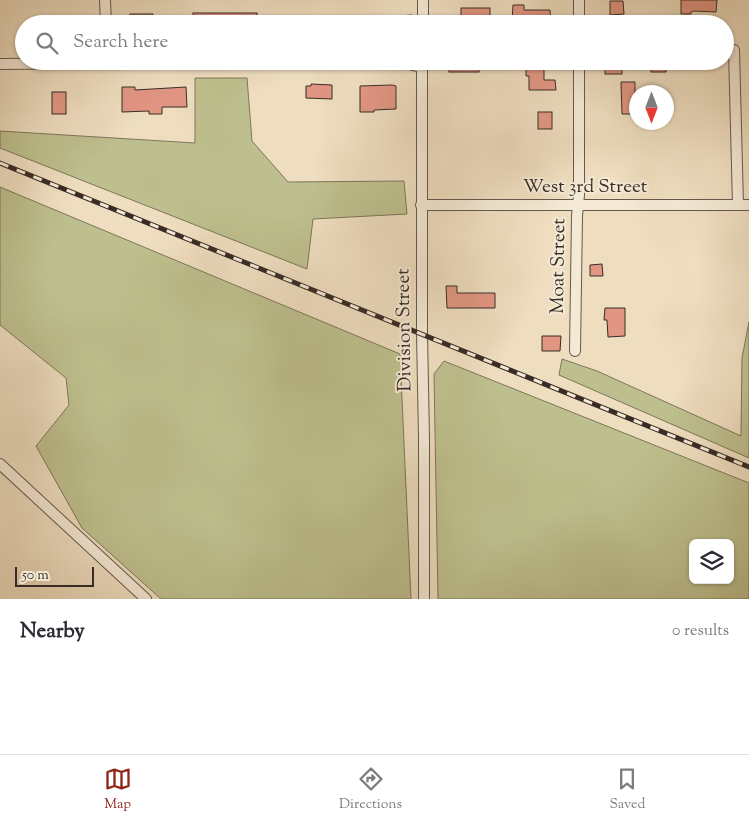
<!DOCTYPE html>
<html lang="en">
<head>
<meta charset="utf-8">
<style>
	:root { --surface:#fff; --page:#f2f2f3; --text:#2b2b33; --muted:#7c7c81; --line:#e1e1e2; --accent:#8f2418 }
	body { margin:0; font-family:"Sorts Mill Goudy",serif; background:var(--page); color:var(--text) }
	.controls { position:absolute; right:15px; bottom:15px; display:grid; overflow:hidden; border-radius:8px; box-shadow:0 1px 4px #0004 }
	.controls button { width:45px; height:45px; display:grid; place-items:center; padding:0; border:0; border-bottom:1px solid var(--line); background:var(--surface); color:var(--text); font:25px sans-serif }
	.compass { position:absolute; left:629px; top:85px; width:45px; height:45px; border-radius:50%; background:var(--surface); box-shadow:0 1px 4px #0004; rotate:180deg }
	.scale { position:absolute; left:15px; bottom:12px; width:79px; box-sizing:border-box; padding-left:5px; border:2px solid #392c26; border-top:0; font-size:14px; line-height:18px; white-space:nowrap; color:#392c26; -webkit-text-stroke:4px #f4e9d5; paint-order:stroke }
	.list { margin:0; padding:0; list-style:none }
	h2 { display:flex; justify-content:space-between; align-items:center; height:65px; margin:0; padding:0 20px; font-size:21px }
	h2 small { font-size:16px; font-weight:400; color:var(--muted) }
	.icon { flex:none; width:28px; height:28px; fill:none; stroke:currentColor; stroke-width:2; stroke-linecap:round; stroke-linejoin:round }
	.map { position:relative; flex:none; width:749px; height:599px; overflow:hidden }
	.search { position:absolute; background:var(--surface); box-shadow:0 1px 4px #0004; left:15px; right:15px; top:15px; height:55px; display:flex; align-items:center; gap:12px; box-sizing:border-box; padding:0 18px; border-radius:28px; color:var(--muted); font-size:19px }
	.sheet { height:155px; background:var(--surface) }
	nav { display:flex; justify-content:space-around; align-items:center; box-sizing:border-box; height:70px; border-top:1px solid var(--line); background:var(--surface); font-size:14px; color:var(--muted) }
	nav a { display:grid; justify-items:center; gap:2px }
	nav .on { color:var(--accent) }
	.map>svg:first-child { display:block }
</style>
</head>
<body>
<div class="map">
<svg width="749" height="599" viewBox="0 0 749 599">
	<rect width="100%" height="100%" fill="#eeddbf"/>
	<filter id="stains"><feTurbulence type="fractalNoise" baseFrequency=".004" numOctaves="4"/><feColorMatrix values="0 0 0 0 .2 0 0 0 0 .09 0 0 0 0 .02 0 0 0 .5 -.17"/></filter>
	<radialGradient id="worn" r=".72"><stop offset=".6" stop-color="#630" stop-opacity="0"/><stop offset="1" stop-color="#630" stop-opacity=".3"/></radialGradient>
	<g fill="#bebf8e" stroke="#7c765a" fill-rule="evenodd">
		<polygon points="195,78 247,78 252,141 288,182 404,181 407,214 313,219 307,269 0,148 0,131 195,143"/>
		<polygon points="0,187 400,354 411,599 161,599 82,528 36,446 69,405 66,378 0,325"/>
		<polygon points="749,322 749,458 559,375 562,359 597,371 741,436 742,358"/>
		<path d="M 444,361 L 749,483 L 749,599 L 438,599 L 434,374 ZM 693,543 L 730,543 L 730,580 L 693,580 Z"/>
	</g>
	<g fill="#e19683" stroke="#392c26">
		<polygon points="681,0 717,0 716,12 694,11 691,12 691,14 681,14"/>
		<polygon points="610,1 623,1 624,14 610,15"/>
		<polygon points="513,5 524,5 524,10 550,10 551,24 514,24 512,22"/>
		<rect x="461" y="8" width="29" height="14"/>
		<rect x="193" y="13" width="64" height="11"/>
		<polygon points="130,14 153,14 153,24 129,24"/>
		<polygon points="412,15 412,24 399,24 399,16"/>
		<rect x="449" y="61" width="30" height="11"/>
		<polygon points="526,61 544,61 544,80 555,80 556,90 529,90 529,76 526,76"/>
		<polygon points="651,61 665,61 666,72 651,72"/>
		<rect x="605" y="65" width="17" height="9"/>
		<polygon points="621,82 635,82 635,114 622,114"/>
		<polygon points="311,84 332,85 332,99 306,98 306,86 311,86"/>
		<polygon points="392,85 396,86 396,109 374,110 374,112 360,112 360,86"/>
		<polygon points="122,87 135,87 135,90 186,87 187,107 162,107 162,114 149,114 149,111 122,112"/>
		<rect x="52" y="92" width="14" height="22"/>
		<rect x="538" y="112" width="14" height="17"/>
		<polygon points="602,264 603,276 590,276 590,265"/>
		<polygon points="446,286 457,286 457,293 495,293 495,308 447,308"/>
		<polygon points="605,308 625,308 625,336 608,337 607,320 604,320"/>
		<polygon points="542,336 561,336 560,351 542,351"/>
	</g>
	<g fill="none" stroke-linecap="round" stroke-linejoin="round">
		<defs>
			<g id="minor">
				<polyline points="105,0 106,24"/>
				<polyline points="423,0 423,24"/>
				<polyline points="579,0 579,24"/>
				<polyline points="734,50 738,205"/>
				<polyline points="382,61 401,62 421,67"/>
				<polyline points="422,61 422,334 424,438 424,599"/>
				<polyline points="0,64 309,61"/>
				<polyline points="421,205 749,205"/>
				<polyline points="575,351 577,216 579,195 579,61"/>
				<polyline points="0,464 146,599"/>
			</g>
		</defs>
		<use href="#minor" stroke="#66584c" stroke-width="12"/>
		<use href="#minor" stroke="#f4e9d5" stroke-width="10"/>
		<defs>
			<polyline id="rail" points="0,163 749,467"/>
		</defs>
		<use href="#rail" stroke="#392c26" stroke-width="5"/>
		<use href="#rail" stroke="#f4e9d5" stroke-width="3" stroke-dasharray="9" stroke-linecap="butt"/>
	</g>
	<g text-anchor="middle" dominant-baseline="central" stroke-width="4" stroke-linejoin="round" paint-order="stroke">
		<g font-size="19" fill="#392c26" stroke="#f4e9d5">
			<text x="585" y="187">West 3rd Street</text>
			<text transform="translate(559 266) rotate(-89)">Moat Street</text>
			<text transform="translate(405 330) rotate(-91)">Division Street</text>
		</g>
	</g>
	<rect width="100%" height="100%" filter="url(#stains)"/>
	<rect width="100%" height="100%" fill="url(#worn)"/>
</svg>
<div class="controls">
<button><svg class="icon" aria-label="layers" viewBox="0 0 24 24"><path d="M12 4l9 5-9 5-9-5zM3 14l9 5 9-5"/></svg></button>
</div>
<svg class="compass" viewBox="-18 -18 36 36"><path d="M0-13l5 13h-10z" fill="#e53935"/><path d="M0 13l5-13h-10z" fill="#7c7c81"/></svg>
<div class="scale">50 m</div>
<div class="search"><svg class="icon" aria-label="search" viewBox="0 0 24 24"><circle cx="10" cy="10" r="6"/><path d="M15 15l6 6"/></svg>Search here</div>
</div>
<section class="sheet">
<h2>Nearby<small>0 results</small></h2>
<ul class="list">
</ul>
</section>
<nav>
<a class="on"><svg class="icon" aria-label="map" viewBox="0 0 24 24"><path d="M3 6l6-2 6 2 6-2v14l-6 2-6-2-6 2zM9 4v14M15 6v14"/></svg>Map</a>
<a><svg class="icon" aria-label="directions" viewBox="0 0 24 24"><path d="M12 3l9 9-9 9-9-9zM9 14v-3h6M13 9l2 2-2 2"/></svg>Directions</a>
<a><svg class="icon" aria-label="saved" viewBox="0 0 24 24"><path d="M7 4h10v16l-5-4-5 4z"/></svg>Saved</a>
</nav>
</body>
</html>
